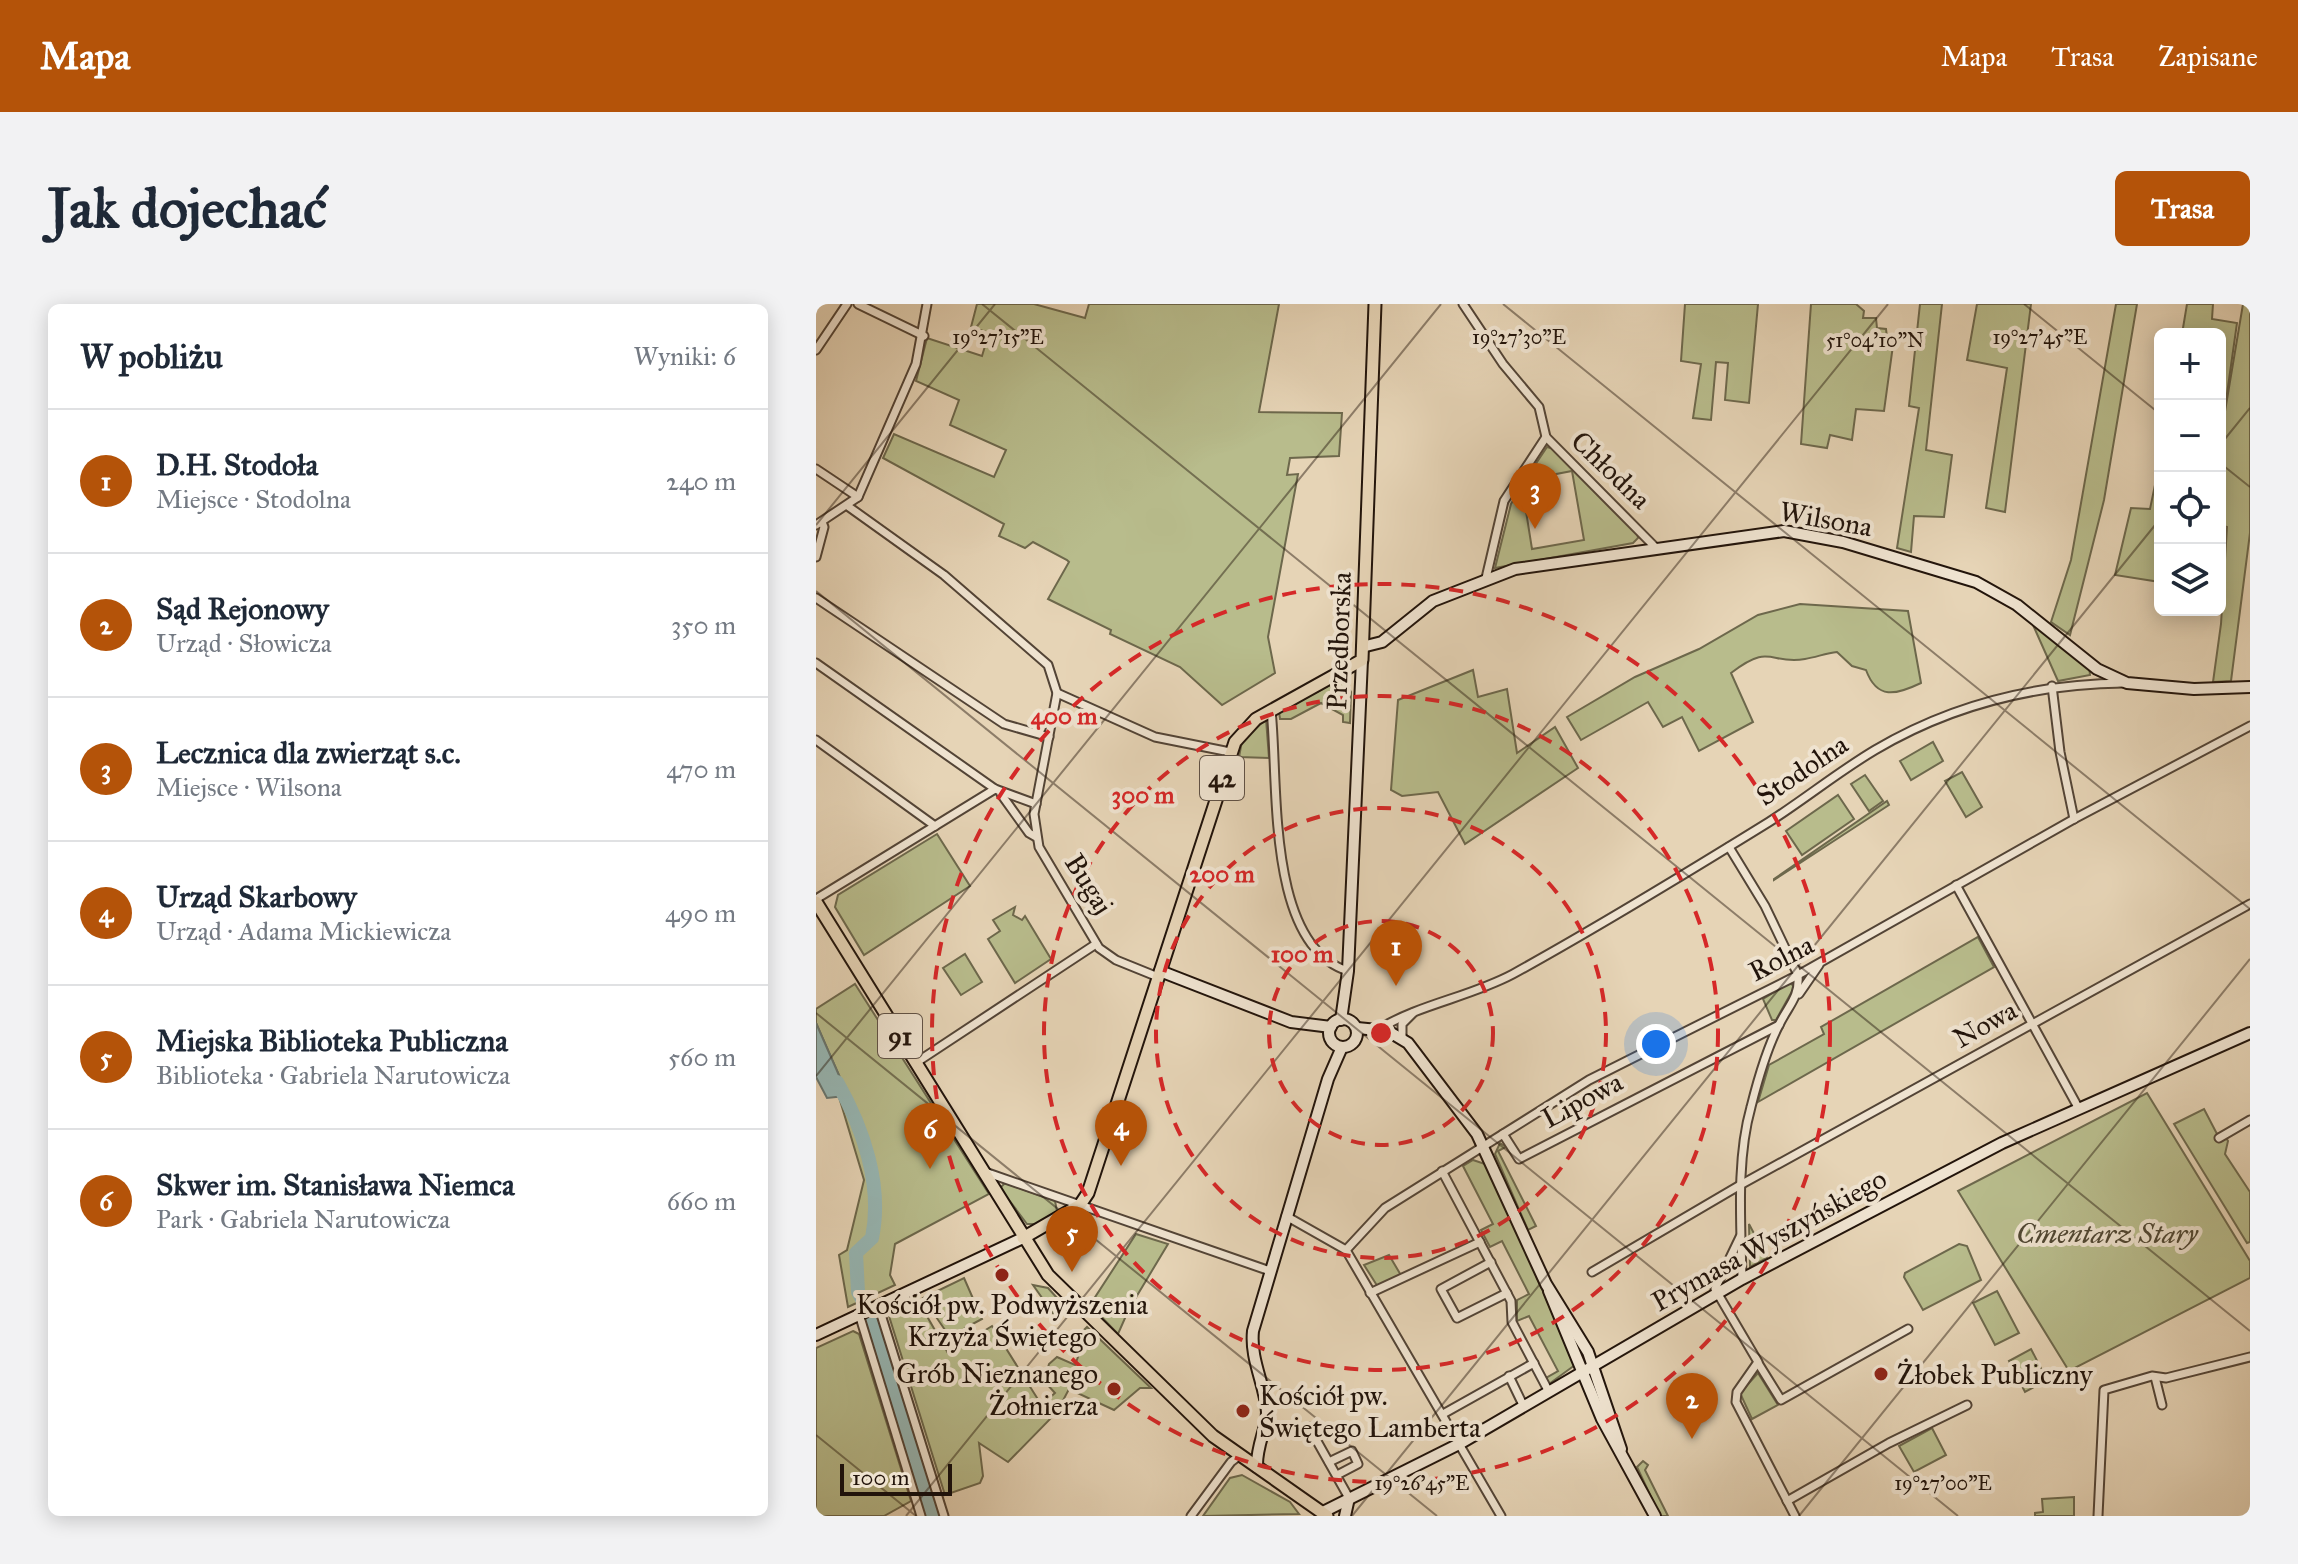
<!DOCTYPE html>
<html lang="pl">
<head>
<meta charset="utf-8">
<style>
	:root { --surface:#fff; --page:#f2f2f3; --text:#1f2937; --muted:#747a83; --line:#e0e1e3; --accent:#b45309 }
	body { margin:0; font-family:"IM FELL Great Primer",serif; background:var(--page); color:var(--text) }
	.controls { position:absolute; right:24px; top:24px; display:grid; overflow:hidden; border-radius:12px; box-shadow:0 4px 20px #0003 }
	.controls button { width:72px; height:72px; display:grid; place-items:center; padding:0; border:0; border-bottom:2px solid var(--line); background:var(--surface); color:var(--text); font:40px sans-serif }
	.scale { position:absolute; left:24px; bottom:20px; width:112px; box-sizing:border-box; padding-left:8px; border:4px solid #22140b; border-top:0; font-size:22px; line-height:28px; white-space:nowrap; color:#22140b; -webkit-text-stroke:6px #efe3d0; paint-order:stroke }
	.you { position:absolute; left:840px; top:740px; width:28px; height:28px; margin:-20px; border:6px solid #fff; border-radius:50%; background:#1a73e8; box-shadow:0 0 0 12px #1a73e833 }
	.badge { display:grid; place-items:center; width:52px; height:52px; border-radius:50%; background:var(--accent); color:#fff; font-size:26px; font-weight:700 }
	.pin { position:absolute; translate:-50% -66px; filter:drop-shadow(0 2px 4px #0008) }
	.pin::after { content:''; position:absolute; top:42px; width:28px; height:24px; background:inherit; clip-path:polygon(0 0,100% 0,50% 100%) }
	.list { margin:0; padding:0; list-style:none }
	h2 { display:flex; justify-content:space-between; align-items:center; height:104px; margin:0; padding:0 32px; font-size:34px }
	h2 small { font-size:26px; font-weight:400; color:var(--muted) }
	.list li { display:grid; grid-template-columns:52px 1fr auto; gap:24px; align-items:center; box-sizing:border-box; height:144px; padding:0 32px; border-top:2px solid var(--line) }
	.list b { display:block; font-size:30px; white-space:nowrap }
	.list p { margin:0; font-size:26px; white-space:nowrap; color:var(--muted) }
	.list em { font-size:26px; font-style:normal; color:var(--muted) }
	.icon { flex:none; width:44px; height:44px; fill:none; stroke:currentColor; stroke-width:2; stroke-linecap:round; stroke-linejoin:round }
	.map { position:relative; flex:none; width:1434px; height:1212px; overflow:hidden; border-radius:12px }
	header { display:flex; align-items:center; gap:48px; box-sizing:border-box; height:112px; padding:0 40px; background:var(--accent); color:#fff }
	header strong { font-size:38px }
	nav { display:flex; gap:44px; margin-inline-start:auto; font-size:28px }
	.intro { display:flex; align-items:center; justify-content:space-between; box-sizing:border-box; height:192px; padding:0 48px }
	h1 { margin:0; font-size:56px }
	.button { padding:20px 36px; border-radius:12px; background:var(--accent); color:#fff; font-size:28px; font-weight:700 }
	main { display:flex; gap:48px; padding:0 48px }
	aside { flex:1; background:var(--surface); border-radius:12px; box-shadow:0 4px 20px #0003 }
	.map>svg:first-child { display:block }
</style>
</head>
<body>
<header>
<strong>Mapa</strong>
<nav><a>Mapa</a><a>Trasa</a><a>Zapisane</a></nav>
</header>
<div class="intro"><h1>Jak dojechać</h1><a class="button">Trasa</a></div>
<main>
<aside>
<h2>W pobliżu<small>Wyniki: 6</small></h2>
<ul class="list">
<li><span class="badge">1</span><div><b>D.H. Stodoła</b><p>Miejsce · Stodolna</p></div><em>240 m</em></li>
<li><span class="badge">2</span><div><b>Sąd Rejonowy</b><p>Urząd · Słowicza</p></div><em>350 m</em></li>
<li><span class="badge">3</span><div><b>Lecznica dla zwierząt s.c.</b><p>Miejsce · Wilsona</p></div><em>470 m</em></li>
<li><span class="badge">4</span><div><b>Urząd Skarbowy</b><p>Urząd · Adama Mickiewicza</p></div><em>490 m</em></li>
<li><span class="badge">5</span><div><b>Miejska Biblioteka Publiczna</b><p>Biblioteka · Gabriela Narutowicza</p></div><em>560 m</em></li>
<li><span class="badge">6</span><div><b>Skwer im. Stanisława Niemca</b><p>Park · Gabriela Narutowicza</p></div><em>660 m</em></li>
</ul>
</aside>
<div class="map">
<svg width="1434" height="1212" viewBox="0 0 1434 1212">
	<rect width="100%" height="100%" fill="#e6d4b6"/>
	<filter id="stains"><feTurbulence type="fractalNoise" baseFrequency=".0025" numOctaves="4"/><feColorMatrix values="0 0 0 0 .2 0 0 0 0 .09 0 0 0 0 .02 0 0 0 .5 -.17"/></filter>
	<radialGradient id="worn" r=".72"><stop offset=".6" stop-color="#630" stop-opacity="0"/><stop offset="1" stop-color="#630" stop-opacity=".3"/></radialGradient>
	<g fill="#b8bc8c" stroke="#6d684c" stroke-width="2">
		<polygon points="161,0 218,0 269,14 273,0 463,0 443,108 526,109 523,152 474,154 471,171 482,170 452,333 459,369 406,401 364,363 294,330 295,326 232,295 253,258 251,256 217,238 209,244 183,232 188,220 67,154 78,130 178,173 190,146 134,121 143,96 100,77 111,34 166,52 173,29 155,23"/>
		<polygon points="869,0 942,0 933,99 909,96 912,59 900,58 895,116 877,114 885,60 865,57"/>
		<polygon points="995,0 1040,0 1048,7 1047,14 1060,14 1061,24 1070,25 1071,33 1078,34 1068,107 1040,105 1036,136 1014,131 1011,144 985,140"/>
		<polygon points="1104,0 1126,0 1110,146 1136,151 1128,213 1098,212 1095,248 1081,244 1103,104 1093,102"/>
		<polygon points="1161,0 1215,0 1189,208 1170,204 1191,64 1151,56"/>
		<polygon points="1300,0 1321,0 1288,196 1254,331 1235,318 1255,256"/>
		<polygon points="1371,0 1397,0 1396,15 1421,19 1409,104 1404,104 1404,30 1366,30"/>
		<polygon points="1427,0 1434,0 1434,229 1415,377 1397,378 1405,320 1411,223 1404,221 1404,137"/>
		<polygon points="731,143 738,145 821,227 822,234 817,239 679,264 695,200 706,182 716,245 768,236 756,167 709,176"/>
		<polygon points="1344,157 1344,278 1299,271 1315,204 1334,205"/>
		<path d="M 984,300 L 1092,307 L 1105,379 C 1080,391 1061,396 1050,366 L 1036,362 L 1021,348 C 1010,349 1001,353 989,355 C 953,361 955,338 915,369 L 937,418 L 883,447 L 866,413 L 847,423 L 832,398 L 765,436 L 751,413 L 819,373 L 883,345 L 942,311 Z"/>
		<polygon points="1217,321 1273,362 1274,371 1242,377"/>
		<polygon points="657,366 662,393 691,385 701,449 739,423 762,464 649,540 622,488 586,492 575,486 582,396"/>
		<polygon points="527,374 535,388 534,419 527,418 527,411 505,399 475,415 464,415 463,408"/>
		<polygon points="450,415 453,454 423,453 426,437"/>
		<polygon points="1117,438 1127,457 1095,476 1084,457"/>
		<polygon points="1146,468 1166,503 1150,513 1129,477"/>
		<polygon points="1049,471 1067,497 1053,507 1035,480"/>
		<polygon points="1022,491 1038,515 986,551 970,527"/>
		<polygon points="1071,497 1073,501 958,576 958,575"/>
		<polygon points="121,530 154,582 48,651 19,603 22,591"/>
		<polygon points="199,603 197,611 206,616 209,612 235,655 199,679 172,635 184,627 177,616"/>
		<polygon points="1162,633 1178,663 942,798 953,761 1008,730 1005,723"/>
		<polygon points="149,650 166,678 145,691 127,664"/>
		<polygon points="973,679 979,682 960,716 956,716 947,695"/>
		<polygon points="39,680 173,890 79,940 74,971 79,981 32,1003 23,951 31,946 48,876 23,793 29,792 29,785 0,719 0,705"/>
		<polygon points="1331,789 1434,957 1434,974 1253,1067 1142,887"/>
		<polygon points="1388,805 1401,830 1406,828 1412,837 1409,850 1434,888 1434,938 1431,939 1358,820"/>
		<polygon points="684,839 690,843 682,847 720,922 712,926 679,850"/>
		<polygon points="657,856 672,861 759,1061 733,1080 730,1074 742,1067 713,1012 701,1017 701,996 713,990 686,937 674,943 665,926 677,920 647,862"/>
		<polygon points="189,879 239,897 241,907 220,920 211,920 184,884"/>
		<polygon points="933,920 951,954 934,963"/>
		<polygon points="320,930 352,940 313,1005 302,1030 274,1001"/>
		<polygon points="1143,940 1151,942 1165,976 1107,1006 1088,973 1089,969"/>
		<polygon points="573,951 586,973 562,983 548,961"/>
		<polygon points="148,974 166,1015 149,1024 152,1030 138,1039 107,994"/>
		<polygon points="217,981 232,984 252,1006 241,1015"/>
		<polygon points="1181,987 1203,1029 1179,1041 1157,999"/>
		<polygon points="100,993 132,1049 176,1022 228,1105 229,1098 239,1089 228,1077 233,1060 241,1053 259,1061 266,1042 258,1036 271,1023 335,1084 324,1084 298,1106 253,1085 241,1108 192,1158 163,1139 167,1172 164,1179 129,1191 73,1012 77,1004"/>
		<polygon points="61,1012 123,1212 118,1212 61,1026"/>
		<polygon points="53,1016 55,1021 114,1212 109,1212 49,1017"/>
		<polygon points="37,1027 43,1030 95,1197 68,1212 0,1212 0,1044"/>
		<polygon points="1215,1045 1231,1076 1209,1088 1193,1057"/>
		<polygon points="942,1069 962,1101 936,1115 924,1089"/>
		<polygon points="1116,1124 1130,1151 1098,1168 1083,1142"/>
		<polygon points="827,1157 832,1161 829,1166 852,1212 844,1212 821,1163"/>
		<polygon points="426,1171 474,1198 483,1210 387,1212 414,1174"/>
		<polygon points="1258,1193 1258,1212 1219,1212 1219,1209 1227,1208 1226,1195"/>
	</g>
	<polygon fill="#97b7b4" stroke="#687670" stroke-width="2" points="0,719 29,785 29,792 11,794 0,773"/>
	<g fill="none" stroke-linecap="round" stroke-linejoin="round">
		<g stroke="#97b7b4" stroke-width="14">
			<path d="M 21,778 C 47,824 67,881 56,934 L 40,949 L 42,988 L 48,999"/>
			<polyline points="56,1015 116,1212"/>
		</g>
		<defs>
			<g id="street">
				<polyline points="42,0 108,32"/>
				<polyline points="647,0 687,60 723,103 730,133 839,243"/>
				<polyline points="0,46 31,0"/>
				<polyline points="0,165 42,193"/>
				<polyline points="33,203 128,271 232,361 241,389 218,510 223,543 283,644 300,656 342,673"/>
				<polyline points="0,221 42,193 100,60 111,0"/>
				<polyline points="0,253 8,223 6,218"/>
				<polyline points="670,274 688,197 730,133"/>
				<polyline points="0,294 188,420 233,433"/>
				<polyline points="0,359 179,485 220,500"/>
				<polyline points="1236,382 1244,448 1258,515"/>
				<polyline points="241,389 339,433 414,448"/>
				<path d="M 455,406 C 463,476 449,641 532,667"/>
				<polyline points="0,436 119,522"/>
				<polyline points="185,490 213,529 220,533"/>
				<path d="M 913,543 L 949,602 L 982,671 C 984,693 972,702 963,721 C 950,746 942,775 935,803 C 920,856 925,919 926,975"/>
				<polyline points="1140,581 1263,805"/>
				<polyline points="0,595 179,485"/>
				<polyline points="983,690 1003,661"/>
				<path d="M 563,725 C 604,700 654,693 697,670 C 784,622 869,570 953,518 C 989,495 1022,468 1059,446 C 1135,401 1221,380 1308,379"/>
				<polyline points="586,735 586,720 597,709"/>
				<polyline points="101,758 280,640"/>
				<polyline points="687,830 703,855 963,721"/>
				<polyline points="1403,834 1434,816"/>
				<polyline points="626,867 695,997 696,1018 733,1088"/>
				<polyline points="169,868 454,967"/>
				<polyline points="470,912 530,946 685,1212"/>
				<polyline points="924,933 899,985 942,1058 921,1088 920,1098 979,1212"/>
				<polyline points="530,946 569,904 773,776 982,671 1258,515 1434,422"/>
				<polyline points="675,958 625,985 641,1014 691,989"/>
				<polyline points="776,968 926,880 1434,600"/>
				<polyline points="554,989 664,938"/>
				<polyline points="62,1001 128,1212"/>
				<polyline points="43,1010 105,1212"/>
				<polyline points="942,1059 965,1096 1092,1025"/>
				<polyline points="693,1072 708,1103"/>
				<polyline points="1339,1073 1346,1101"/>
				<polyline points="627,1110 718,1059"/>
				<polyline points="493,1123 533,1194"/>
				<polyline points="513,1158 536,1147 542,1160 521,1171"/>
				<polyline points="971,1197 1073,1139 1151,1101"/>
				<polyline points="375,1212 415,1158 424,1151"/>
				<polyline points="1282,1212 1288,1086 1336,1072 1350,1074 1434,1053"/>
			</g>
			<g id="secondary">
				<polyline points="546,343 566,338 617,297 699,265 968,227 1027,238 1160,278 1201,301 1281,365 1311,379 1378,385 1434,383"/>
				<polyline points="344,667 475,718 515,723"/>
				<circle cx="527" cy="729" r="14"/>
				<polyline points="525,716 532,667 546,356"/>
				<polyline points="541,724 572,727 592,739 661,830 730,980 772,1048 805,1145"/>
				<polyline points="733,987 786,1115 839,1212"/>
				<polyline points="0,1031 207,934"/>
				<path d="M 441,1163 C 440,1142 451,1124 451,1108 C 449,1080 434,1056 437,1027 L 512,775 L 526,743"/>
				<polyline points="507,1208 645,1139 926,975 1186,839 1434,729"/>
				<polyline points="529,1212 533,1194"/>
			</g>
			<g id="primary">
				<polyline points="0,598 232,971 397,1132 511,1212"/>
				<polyline points="207,934 264,901 272,889 419,438 440,415 546,356 559,0"/>
			</g>
		</defs>
		<use href="#street" stroke="#534436" stroke-width="11"/>
		<use href="#secondary" stroke="#22140b" stroke-width="14"/>
		<use href="#primary" stroke="#22140b" stroke-width="15"/>
		<use href="#street" stroke="#efe3d0" stroke-width="7"/>
		<use href="#secondary" stroke="#efe3d0" stroke-width="10"/>
		<use href="#primary" stroke="#e6d4b6" stroke-width="11"/>
	</g>
	<path fill="none" stroke="#22140b" stroke-width="2" stroke-opacity="0.45" d="M 166,0 L 1434,1027M 687,0 L 1434,605M 1208,0 L 1344,110M 1404,141 L 1434,104M 1404,159 L 1434,183M 0,221 L 179,0M 0,287 L 1142,1212M 0,709 L 621,1212M 0,772 L 625,0M 0,1131 L 100,1212M 90,1212 L 1072,0M 536,1212 L 1344,215M 983,1212 L 1434,655M 1429,1212 L 1434,1206"/>
	<g fill="none" stroke="#d62828" stroke-width="4" stroke-dasharray="14 10">
		<circle cx="565" cy="729" r="112"/>
		<circle cx="565" cy="729" r="225"/>
		<circle cx="565" cy="729" r="337"/>
		<circle cx="565" cy="729" r="449"/>
	</g>
	<g fill="#8f2418" stroke="#efe3d0" stroke-width="3">
		<circle cx="186" cy="971" r="8"/>
		<circle cx="1065" cy="1070" r="8"/>
		<circle cx="298" cy="1085" r="8"/>
		<circle cx="427" cy="1107" r="8"/>
	</g>
	<g text-anchor="middle" dominant-baseline="central" stroke-width="8" stroke-linejoin="round" paint-order="stroke">
		<g fill="#efe3d0" stroke="#605246" stroke-width="2">
			<rect x="384" y="452" width="44" height="44" rx="6"/>
			<rect x="62" y="710" width="44" height="44" rx="6"/>
		</g>
		<g font-size="26" font-weight="bold" fill="#22140b">
			<text x="406" y="474">42</text>
			<text x="84" y="732">91</text>
		</g>
		<g font-size="28" fill="#22140b" stroke="#efe3d0">
			<text transform="translate(795 166) rotate(44)">Chłodna</text>
			<text transform="translate(1010 215) rotate(10)">Wilsona</text>
			<text transform="translate(523 337) rotate(-88)">Przedborska</text>
			<text transform="translate(986 466) rotate(-34)">Stodolna</text>
			<text transform="translate(273 580) rotate(58)">Bugaj</text>
			<text transform="translate(965 654) rotate(-27)">Rolna</text>
			<text transform="translate(1169 720) rotate(-29)">Nowa</text>
			<text transform="translate(766 796) rotate(-28)">Lipowa</text>
			<text transform="translate(953 936) rotate(-29)">Prymasa Wyszyńskiego</text>
		</g>
		<g font-size="28" font-style="italic" fill="#4f4632" stroke="#efe3d0">
			<text x="1291" y="929">Cmentarz Stary</text>
		</g>
		<g font-size="28" fill="#22140b" stroke="#efe3d0" text-anchor="start">
			<text x="186" y="1000" text-anchor="middle">Kościół pw. Podwyższenia<tspan x="186" dy="32">Krzyża Świętego</tspan></text>
			<text x="282" y="1069" text-anchor="end">Grób Nieznanego<tspan x="282" dy="32">Żołnierza</tspan></text>
			<text x="1081" y="1070">Żłobek Publiczny</text>
			<text x="443" y="1091">Kościół pw.<tspan x="443" dy="32">Świętego Lamberta</tspan></text>
		</g>
	</g>
	<g font-size="20" text-anchor="middle" fill="#22140b" stroke="#efe3d0" stroke-width="8" stroke-linejoin="round" paint-order="stroke">
		<text x="182" y="40">19°27'15"E</text>
		<text x="703" y="40">19°27'30"E</text>
		<text x="1224" y="40">19°27'45"E</text>
		<text x="1059" y="43">51°04'10"N</text>
		<text x="606" y="1186">19°26'45"E</text>
		<text x="1127" y="1186">19°27'00"E</text>
	</g>
	<circle cx="565" cy="729" r="12" fill="#d62828" stroke="#efe3d0" stroke-width="4"/>
	<g font-size="24" text-anchor="middle" font-weight="bold" fill="#d62828" stroke="#efe3d0" stroke-width="8" stroke-linejoin="round" paint-order="stroke">
		<text x="248" y="420">400 m</text>
		<text x="327" y="499">300 m</text>
		<text x="406" y="578">200 m</text>
		<text x="486" y="658">100 m</text>
	</g>
	<rect width="100%" height="100%" filter="url(#stains)"/>
	<rect width="100%" height="100%" fill="url(#worn)"/>
</svg>
<div class="controls">
<button>+</button>
<button>−</button>
<button><svg class="icon" aria-label="locate" viewBox="0 0 24 24"><circle cx="12" cy="12" r="6"/><path d="M12 2v4M12 18v4M2 12h4M18 12h4"/></svg></button>
<button><svg class="icon" aria-label="layers" viewBox="0 0 24 24"><path d="M12 4l9 5-9 5-9-5zM3 14l9 5 9-5"/></svg></button>
</div>
<div class="scale">100 m</div>
<div class="you"></div>
<div class="pin badge" style="left:580px;top:682px">1</div>
<div class="pin badge" style="left:876px;top:1135px">2</div>
<div class="pin badge" style="left:719px;top:225px">3</div>
<div class="pin badge" style="left:305px;top:862px">4</div>
<div class="pin badge" style="left:256px;top:968px">5</div>
<div class="pin badge" style="left:114px;top:865px">6</div>
</div>
</main>
</body>
</html>
